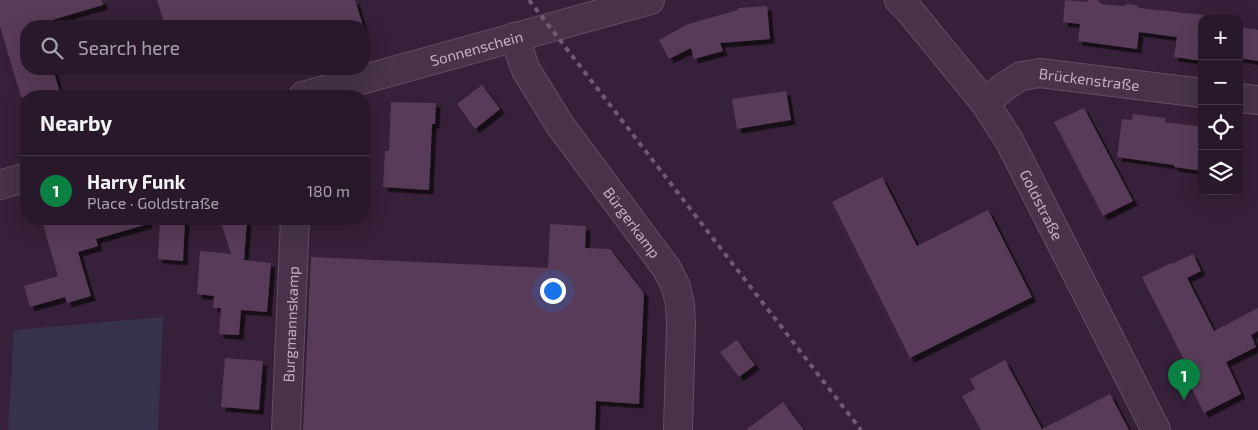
<!DOCTYPE html>
<html lang="en">
<head>
<meta charset="utf-8">
<style>
	:root { --surface:#29182b; --page:#352537; --text:#f1f3f6; --muted:#a5a0a9; --line:#453747; --accent:#0b8043 }
	body { margin:0; font-family:"Exo 2",sans-serif; background:var(--page); color:var(--text) }
	.controls { position:absolute; right:15px; top:15px; display:grid; overflow:hidden; border-radius:10px; box-shadow:0 5px 20px #0002 }
	.controls button { width:45px; height:45px; display:grid; place-items:center; padding:0; border:0; border-bottom:1px solid var(--line); background:var(--surface); color:var(--text); font:25px sans-serif }
	.you { position:absolute; left:552px; top:290px; width:18px; height:18px; margin:-12px; border:4px solid #fff; border-radius:50%; background:#1a73e8; box-shadow:0 0 0 8px #1a73e833 }
	.badge { display:grid; place-items:center; width:32px; height:32px; border-radius:50%; background:var(--accent); color:#fff; font-size:16px; font-weight:700 }
	.pin { position:absolute; translate:-50% -41px; filter:drop-shadow(0 1px 2px #0008) }
	.pin::after { content:''; position:absolute; top:26px; width:18px; height:15px; background:inherit; clip-path:polygon(0 0,100% 0,50% 100%) }
	.list { margin:0; padding:0; list-style:none }
	h2 { display:flex; justify-content:space-between; align-items:center; height:65px; margin:0; padding:0 20px; font-size:21px }
	h2 small { font-size:16px; font-weight:400; color:var(--muted) }
	.list li { display:grid; grid-template-columns:32px 1fr auto; gap:15px; align-items:center; box-sizing:border-box; height:70px; padding:0 20px; border-top:1px solid var(--line) }
	.list b { display:block; font-size:19px; white-space:nowrap }
	.list p { margin:0; font-size:16px; white-space:nowrap; color:var(--muted) }
	.list em { font-size:16px; font-style:normal; color:var(--muted) }
	.icon { flex:none; width:28px; height:28px; fill:none; stroke:currentColor; stroke-width:2; stroke-linecap:round; stroke-linejoin:round }
	.map { position:relative; flex:none; width:1258px; height:430px; overflow:hidden }
	.search { position:absolute; background:var(--surface); box-shadow:0 5px 20px #0002; left:20px; top:20px; width:350px; height:55px; display:flex; align-items:center; gap:12px; box-sizing:border-box; padding:0 18px; border-radius:20px; color:var(--muted); font-size:19px }
	.panel { position:absolute; background:var(--surface); box-shadow:0 5px 20px #0002; left:20px; top:90px; width:350px; height:135px; border-radius:20px }
	.map>svg:first-child { display:block }
</style>
</head>
<body>
<div class="map">
<svg width="1258" height="430" viewBox="0 0 1258 430">
	<defs>
		<filter id="shadow"><feDropShadow dx="4.5" dy="4.5" stdDeviation="0" flood-color="#0009"/></filter>
	</defs>
	<rect width="100%" height="100%" fill="#372039"/>
	<polygon fill="#37324b" points="163,317 158,430 8,430 14,330"/>
	<g fill="#583b59" filter="url(#shadow)">
		<polygon points="0,0 102,0 103,5 32,26 26,26 26,69 53,69 61,96 21,97 0,26"/>
		<polygon points="157,0 355,0 363,26 165,26"/>
		<polygon points="1065,0 1086,2 1089,0 1098,0 1101,4 1124,6 1128,4 1136,5 1139,8 1204,15 1204,19 1202,19 1202,61 1174,57 1177,37 1139,32 1137,49 1078,41 1080,24 1063,22"/>
		<polygon points="767,6 770,39 720,43 723,51 694,59 691,48 669,59 659,40 688,24 738,10 738,8"/>
		<polygon points="1239,27 1258,30 1258,61 1239,58"/>
		<polygon points="482,85 500,109 475,129 457,104"/>
		<polygon points="786,91 791,120 737,129 732,99"/>
		<polygon points="391,102 436,103 435,124 432,124 429,190 383,187 385,151 389,151"/>
		<polygon points="1084,108 1133,201 1103,216 1054,122"/>
		<polygon points="1133,114 1166,118 1165,122 1202,127 1202,171 1174,167 1174,165 1117,157 1122,119 1132,120"/>
		<polygon points="882,177 917,246 988,210 1032,297 910,358 832,202"/>
		<polygon points="60,219 147,219 148,224 96,239 98,246 78,252 91,296 67,303 65,297 30,307 24,286 58,276 43,224"/>
		<polygon points="160,219 185,219 183,261 158,259"/>
		<polygon points="220,219 247,219 244,260 271,263 267,312 241,310 239,335 219,334 221,308 213,308 214,296 197,294 200,251 231,254"/>
		<polygon points="550,224 586,226 585,248 610,249 644,293 639,404 596,401 595,430 303,430 311,257 548,268"/>
		<polygon points="1193,254 1201,271 1187,278 1214,331 1258,308 1258,331 1251,335 1256,347 1226,362 1241,394 1204,413 1187,379 1192,376 1142,277 1171,263 1172,264"/>
		<polygon points="737,340 755,365 739,377 720,352"/>
		<polygon points="225,358 263,361 259,410 221,407"/>
		<polygon points="1005,360 1042,429 1110,394 1129,430 981,430 962,396 975,389 970,379"/>
		<polygon points="783,402 804,430 746,430"/>
	</g>
	<g fill="none" stroke-linecap="round" stroke-linejoin="round">
		<defs>
			<g id="minor">
				<path id="s1" d="M 899,0 L 909,10 L 985,103 L 1010,142 L 1156,430"/>
				<path id="s2" d="M 514,37 L 526,70 L 560,125 L 667,269 L 676,287 L 680,304 L 681,326 L 678,430"/>
				<path id="s3" d="M 303,96 L 650,0"/>
				<polyline points="1239,98 1258,100"/>
				<path id="s4" d="M 985,103 L 1004,87 L 1021,76 L 1040,73 L 1202,93"/>
				<polyline points="0,185 26,177"/>
				<path id="s5" d="M 286,430 L 295,219"/>
			</g>
		</defs>
		<use href="#minor" stroke="#634e64" stroke-width="30"/>
		<use href="#minor" stroke="#48334a" stroke-width="28"/>
		<polyline stroke="#725974" stroke-width="4" stroke-dasharray="5 5" stroke-linecap="butt" points="529,0 861,430"/>
	</g>
	<g text-anchor="middle" dominant-baseline="central" stroke-width="4.5" stroke-linejoin="round" paint-order="stroke">
		<g font-size="15" fill="#c5aec6" stroke="#2d192e">
			<text stroke="none"><textPath href="#s3" startOffset="180">Sonnenschein</textPath></text>
			<text stroke="none"><textPath href="#s4" startOffset="114">Brückenstraße</textPath></text>
			<text stroke="none"><textPath href="#s1" startOffset="251">Goldstraße</textPath></text>
			<text stroke="none"><textPath href="#s2" startOffset="221">Bürgerkamp</textPath></text>
			<text stroke="none"><textPath href="#s5" startOffset="106">Burgmannskamp</textPath></text>
		</g>
	</g>
</svg>
<div class="controls">
<button>+</button>
<button>−</button>
<button><svg class="icon" aria-label="locate" viewBox="0 0 24 24"><circle cx="12" cy="12" r="6"/><path d="M12 2v4M12 18v4M2 12h4M18 12h4"/></svg></button>
<button><svg class="icon" aria-label="layers" viewBox="0 0 24 24"><path d="M12 4l9 5-9 5-9-5zM3 14l9 5 9-5"/></svg></button>
</div>
<div class="you"></div>
<div class="pin badge" style="left:1184px;top:400px">1</div>
<div class="search"><svg class="icon" aria-label="search" viewBox="0 0 24 24"><circle cx="10" cy="10" r="6"/><path d="M15 15l6 6"/></svg>Search here</div>
<section class="panel">
<h2>Nearby<small></small></h2>
<ul class="list">
<li><span class="badge">1</span><div><b>Harry Funk</b><p>Place · Goldstraße</p></div><em>180 m</em></li>
</ul>
</section>
</div>
</body>
</html>
